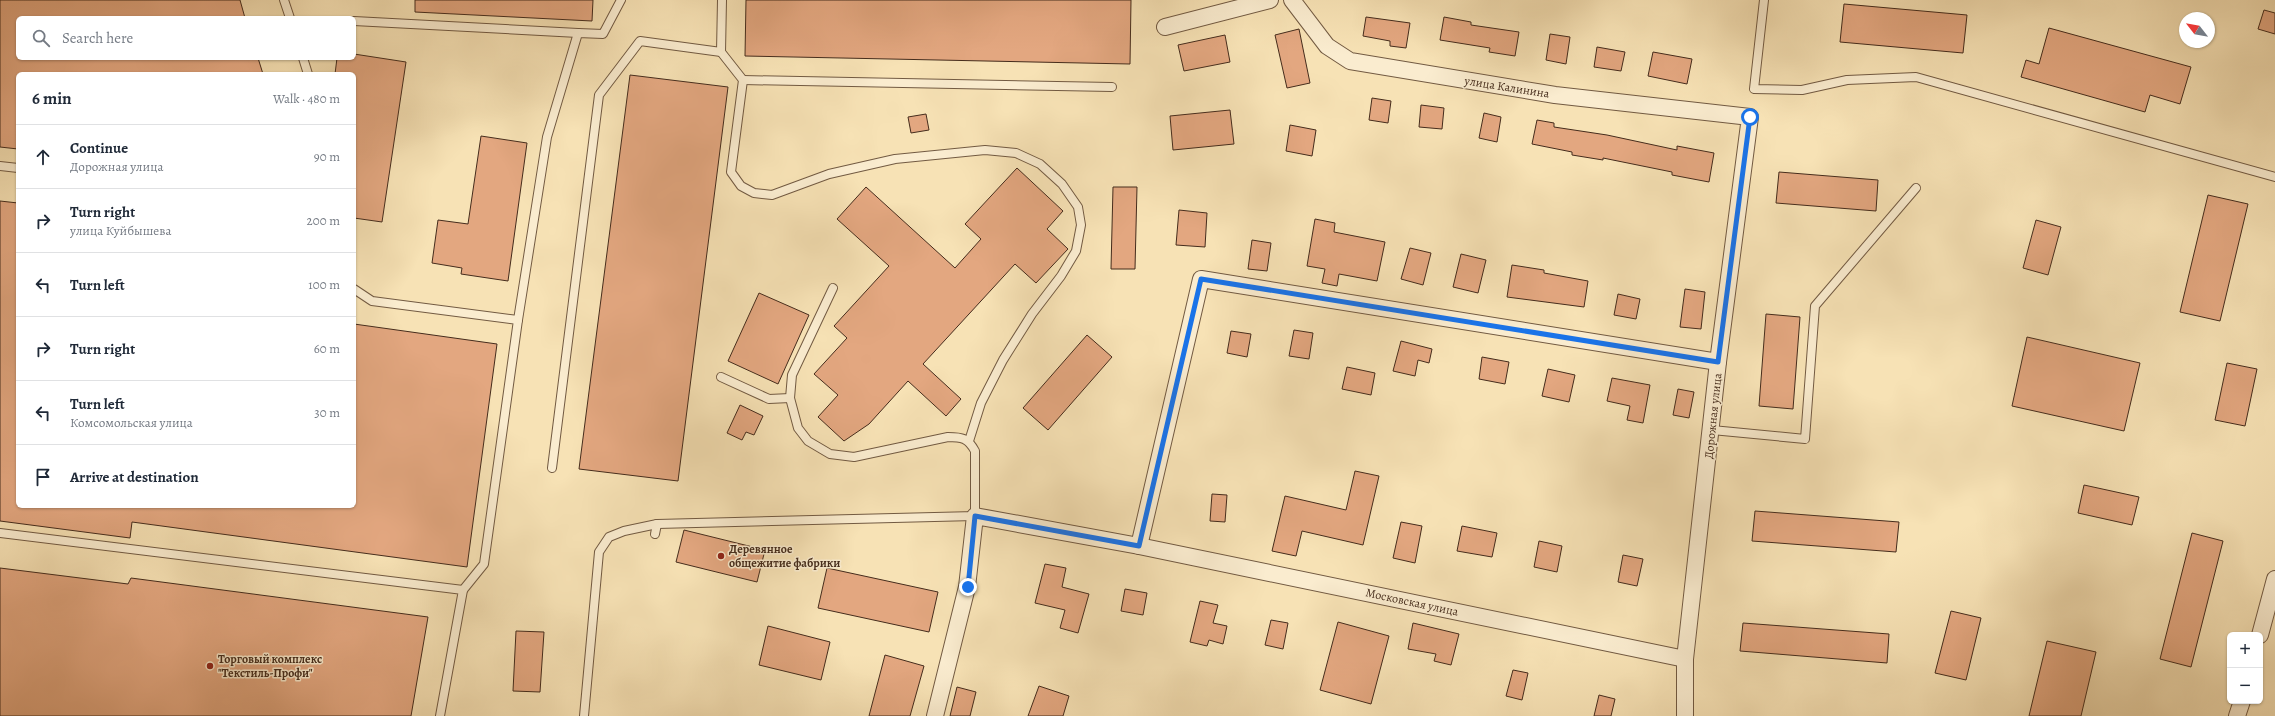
<!DOCTYPE html>
<html lang="en">
<head>
<meta charset="utf-8">
<style>
	:root { --surface:#fff; --page:#f2f2f3; --text:#1f2937; --muted:#747a83; --line:#e0e1e3 }
	body { margin:0; font-family:Alegreya,serif; background:var(--page); color:var(--text) }
	.controls { position:absolute; right:12px; bottom:12px; display:grid; overflow:hidden; border-radius:6px; box-shadow:0 1px 3px #0004 }
	.controls button { width:36px; height:36px; display:grid; place-items:center; padding:0; border:0; border-bottom:1px solid var(--line); background:var(--surface); color:var(--text); font:20px sans-serif }
	.compass { position:absolute; left:2179px; top:12px; width:36px; height:36px; border-radius:50%; background:var(--surface); box-shadow:0 1px 3px #0004; rotate:301deg }
	.stop { position:absolute; width:12px; height:12px; margin:-9px; border:3px solid #1a73e8; border-radius:50%; background:#fff }
	.stop.end { background:#1a73e8; border-color:#fff; box-shadow:0 1px 4px #0008 }
	.list { margin:0; padding:0; list-style:none }
	h2 { display:flex; justify-content:space-between; align-items:center; height:52px; margin:0; padding:0 16px; font-size:17px }
	h2 small { font-size:13px; font-weight:400; color:var(--muted) }
	.list li { display:grid; grid-template-columns:26px 1fr auto; gap:12px; align-items:center; box-sizing:border-box; height:64px; padding:0 16px; border-top:1px solid var(--line) }
	.list b { display:block; font-size:15px; white-space:nowrap }
	.list p { margin:0; font-size:13px; white-space:nowrap; color:var(--muted) }
	.list em { font-size:13px; font-style:normal; color:var(--muted) }
	.icon { flex:none; width:22px; height:22px; fill:none; stroke:currentColor; stroke-width:2; stroke-linecap:round; stroke-linejoin:round }
	.map { position:relative; flex:none; width:2275px; height:716px; overflow:hidden }
	.search { position:absolute; background:var(--surface); box-shadow:0 1px 3px #0004; left:16px; top:16px; width:340px; height:44px; display:flex; align-items:center; gap:10px; box-sizing:border-box; padding:0 14px; border-radius:6px; color:var(--muted); font-size:15px }
	.panel { position:absolute; background:var(--surface); box-shadow:0 1px 3px #0004; left:16px; top:72px; width:340px; height:436px; border-radius:6px }
	.map>svg:first-child { display:block }
</style>
</head>
<body>
<div class="map">
<svg width="2275" height="716" viewBox="0 0 2275 716">
	<rect width="100%" height="100%" fill="#f7e2b5"/>
	<filter id="stains"><feTurbulence type="fractalNoise" baseFrequency=".005" numOctaves="4"/><feColorMatrix values="0 0 0 0 .2 0 0 0 0 .09 0 0 0 0 .02 0 0 0 .5 -.17"/></filter>
	<radialGradient id="worn" r=".72"><stop offset=".6" stop-color="#630" stop-opacity="0"/><stop offset="1" stop-color="#630" stop-opacity=".3"/></radialGradient>
	<g fill="#e3a780" stroke="#452c1c">
		<polygon points="0,0 240,0 245,18 18,18 18,58 258,58 263,74 18,74 18,149 0,147"/>
		<polygon points="415,0 593,0 592,21 415,12"/>
		<polygon points="746,0 1131,0 1130,64 745,56"/>
		<polygon points="1844,4 1967,15 1963,53 1840,42"/>
		<polygon points="2264,10 2275,13 2275,34 2258,29"/>
		<polygon points="1366,17 1410,23 1406,48 1390,46 1390,41 1363,36"/>
		<polygon points="1444,17 1471,22 1471,25 1519,32 1515,56 1489,52 1490,48 1440,40"/>
		<polygon points="2049,28 2191,67 2180,104 2150,95 2145,112 2021,77 2026,60 2039,64"/>
		<polygon points="1299,29 1310,83 1287,88 1275,35"/>
		<polygon points="1550,34 1570,37 1566,64 1546,60"/>
		<polygon points="1225,35 1230,62 1184,71 1178,45"/>
		<polygon points="1597,47 1625,52 1621,71 1594,67"/>
		<polygon points="1653,52 1692,59 1687,84 1648,76"/>
		<polygon points="354,54 406,62 382,222 354,218 354,74 335,74 337,58 354,58"/>
		<polygon points="630,75 728,87 678,481 579,469"/>
		<polygon points="1372,98 1391,101 1388,123 1369,120"/>
		<polygon points="1421,105 1444,108 1442,129 1419,127"/>
		<polygon points="1230,110 1234,144 1173,150 1170,116"/>
		<polygon points="1484,113 1501,117 1497,142 1479,138"/>
		<polygon points="926,114 929,130 911,133 908,117"/>
		<polygon points="1537,120 1554,123 1554,127 1607,135 1677,150 1677,146 1714,153 1709,182 1672,175 1672,172 1603,158 1603,160 1572,155 1572,152 1532,144"/>
		<polygon points="1290,125 1316,130 1312,156 1286,151"/>
		<polygon points="481,136 527,143 508,281 461,274 462,268 432,263 438,220 468,224"/>
		<polygon points="1017,168 1063,211 1047,229 1068,249 1036,283 1015,264 923,364 961,399 946,416 908,381 869,424 844,441 818,417 838,395 814,374 847,338 834,326 889,266 837,219 866,187 955,268 981,239 965,224"/>
		<polygon points="1779,172 1878,180 1876,211 1776,203"/>
		<polygon points="1113,187 1137,187 1135,269 1111,269"/>
		<polygon points="2208,195 2248,204 2220,321 2180,312"/>
		<polygon points="0,201 18,203 18,506 354,506 354,324 497,344 467,567 132,522 130,538 0,521"/>
		<polygon points="1179,210 1207,213 1205,247 1176,245"/>
		<polygon points="1315,219 1335,223 1334,232 1385,242 1377,281 1339,274 1337,286 1322,283 1325,269 1307,266"/>
		<polygon points="2036,220 2061,227 2048,275 2023,268"/>
		<polygon points="1252,240 1271,243 1267,271 1248,269"/>
		<polygon points="1410,248 1431,253 1423,285 1401,279"/>
		<polygon points="1461,254 1486,260 1478,293 1453,287"/>
		<polygon points="1512,265 1544,270 1544,273 1588,281 1584,307 1507,297"/>
		<polygon points="1685,289 1705,292 1701,329 1680,327"/>
		<polygon points="759,293 809,315 778,384 728,361"/>
		<polygon points="1618,294 1640,299 1636,319 1614,315"/>
		<polygon points="1766,314 1800,317 1793,409 1759,406"/>
		<polygon points="1294,330 1313,333 1309,359 1289,356"/>
		<polygon points="1231,331 1251,334 1247,357 1227,353"/>
		<polygon points="1087,335 1112,357 1048,430 1023,408"/>
		<polygon points="2027,337 2140,363 2124,431 2012,406"/>
		<polygon points="1401,341 1432,349 1429,363 1418,360 1415,376 1393,371"/>
		<polygon points="1482,357 1509,362 1505,384 1479,379"/>
		<polygon points="2227,363 2257,369 2245,426 2215,420"/>
		<polygon points="1347,367 1375,373 1371,395 1342,389"/>
		<polygon points="1548,369 1575,375 1569,402 1542,396"/>
		<polygon points="1612,378 1650,385 1643,423 1627,420 1630,406 1607,401"/>
		<polygon points="1678,389 1694,392 1689,418 1673,415"/>
		<polygon points="740,405 763,416 754,435 746,432 742,440 727,433"/>
		<polygon points="1355,471 1379,476 1363,545 1302,531 1296,556 1272,551 1285,496 1346,510"/>
		<polygon points="2084,485 2139,497 2132,525 2078,513"/>
		<polygon points="1212,494 1227,495 1225,522 1210,521"/>
		<polygon points="1755,511 1899,522 1896,552 1752,541"/>
		<polygon points="1401,522 1422,526 1415,563 1393,558"/>
		<polygon points="1462,526 1497,533 1492,557 1457,551"/>
		<polygon points="684,530 765,550 757,582 676,562"/>
		<polygon points="2192,533 2223,541 2191,667 2160,659"/>
		<polygon points="1539,541 1562,546 1557,572 1534,567"/>
		<polygon points="1623,555 1643,559 1637,586 1618,582"/>
		<polygon points="1045,564 1066,568 1062,587 1089,594 1078,633 1060,628 1065,610 1035,603"/>
		<polygon points="0,568 128,584 131,578 428,617 411,716 0,716"/>
		<polygon points="827,568 938,592 929,632 818,608"/>
		<polygon points="1125,589 1147,593 1143,615 1121,611"/>
		<polygon points="1200,601 1218,605 1213,623 1227,626 1223,644 1209,640 1207,646 1190,642"/>
		<polygon points="1951,611 1981,618 1966,680 1935,673"/>
		<polygon points="1271,620 1288,623 1283,649 1265,645"/>
		<polygon points="1338,622 1389,636 1371,704 1320,690"/>
		<polygon points="1413,623 1459,634 1451,665 1434,661 1436,654 1408,649"/>
		<polygon points="1743,623 1889,634 1887,663 1740,651"/>
		<polygon points="768,626 830,642 821,680 759,665"/>
		<polygon points="516,631 544,632 540,692 513,691"/>
		<polygon points="2047,641 2096,652 2081,716 2029,716"/>
		<polygon points="885,655 924,666 910,716 869,716"/>
		<polygon points="1513,670 1528,673 1522,700 1506,696"/>
		<polygon points="1039,686 1069,696 1063,716 1028,716"/>
		<polygon points="957,687 976,692 970,716 950,716"/>
		<polygon points="1599,695 1615,699 1611,716 1594,716"/>
	</g>
	<g fill="none" stroke-linecap="round" stroke-linejoin="round">
		<defs>
			<g id="service">
				<polyline points="284,0 290,18"/>
				<polyline points="722,0 721,52 743,80 731,172 741,186 754,193 772,195 829,174 895,159 985,150 1016,153 1040,164 1062,184 1078,207 1081,225 1076,251 1061,276 1032,314 1003,360 981,403 969,441"/>
				<polyline points="1764,0 1754,89 1802,90 1847,80 1916,77 2275,177"/>
				<polyline points="354,21 578,33"/>
				<polyline points="303,58 308,74"/>
				<polyline points="743,80 1112,87"/>
				<polyline points="0,166 18,168"/>
				<polyline points="354,289 372,301 518,320 484,564 463,590"/>
				<polyline points="518,320 547,137 578,33 603,34 621,0"/>
				<polyline points="721,377 769,399 790,398"/>
				<polyline points="1712,430 1805,439 1815,306 1916,188"/>
				<polyline points="552,468 599,95 640,41 721,52"/>
				<polyline points="0,533 463,590 440,716"/>
				<polyline points="655,534 657,524"/>
				<path d="M 584,716 L 599,552 L 609,537 L 624,531 L 657,524 L 975,516 L 975,451 C 968,438 962,437 948,437 L 854,457 L 830,454 L 808,441 L 798,428 L 790,398 L 792,375 L 833,288"/>
			</g>
			<g id="minor">
				<polyline points="1292,0 1327,46 1350,61 1555,95 1750,117 1718,362 1685,659 1685,716"/>
				<polyline points="1165,27 1270,0"/>
				<polyline points="1139,546 1201,279 1718,362"/>
				<polyline points="2260,635 2275,579"/>
				<polyline points="935,716 967,587 975,516 1139,546 1685,659"/>
				<polyline points="2237,716 2242,701"/>
			</g>
		</defs>
		<use href="#service" stroke="#725a42" stroke-width="10"/>
		<use href="#minor" stroke="#725a42" stroke-width="18"/>
		<use href="#service" stroke="#faeccf" stroke-width="8"/>
		<use href="#minor" stroke="#faeccf" stroke-width="16"/>
	</g>
	<g fill="none" stroke-linecap="round" stroke-linejoin="round">
		<polyline stroke="#1a73e8" stroke-width="5" points="968,587 975,516 1139,546 1201,279 1718,362 1750,117"/>
	</g>
	<g fill="#8f2418" stroke="#faeccf" stroke-width="1.5">
		<circle cx="721" cy="556" r="4"/>
		<circle cx="210" cy="666" r="4"/>
	</g>
	<g text-anchor="middle" dominant-baseline="central" stroke-width="3" stroke-linejoin="round" paint-order="stroke">
		<g font-size="12" fill="#452c1c" stroke="#faeccf">
			<text transform="translate(1507 87) rotate(9)">улица Калинина</text>
			<text transform="translate(1713 416) rotate(-84)">Дорожная улица</text>
			<text transform="translate(1412 602) rotate(12)">Московская улица</text>
		</g>
		<g font-size="12" font-weight="bold" fill="#452c1c" stroke="#faeccf" text-anchor="start">
			<text x="729" y="549">Деревянное<tspan x="729" dy="14">общежитие фабрики</tspan></text>
			<text x="218" y="659">Торговый комплекс<tspan x="218" dy="14">"Текстиль-Профи"</tspan></text>
		</g>
	</g>
	<rect width="100%" height="100%" filter="url(#stains)"/>
	<rect width="100%" height="100%" fill="url(#worn)"/>
</svg>
<div class="controls">
<button>+</button>
<button>−</button>
</div>
<svg class="compass" viewBox="-18 -18 36 36"><path d="M0-13l5 13h-10z" fill="#e53935"/><path d="M0 13l5-13h-10z" fill="#747a83"/></svg>
<div class="stop" style="left:1750px;top:117px"></div>
<div class="stop end" style="left:968px;top:587px"></div>
<div class="search"><svg class="icon" aria-label="search" viewBox="0 0 24 24"><circle cx="10" cy="10" r="6"/><path d="M15 15l6 6"/></svg>Search here</div>
<section class="panel">
<h2>6 min<small>Walk · 480 m</small></h2>
<ul class="list">
<li><svg class="icon" aria-label="ahead" viewBox="0 0 24 24"><path d="M12 20V5M6 11l6-6 6 6"/></svg><div><b>Continue</b><p>Дорожная улица</p></div><em>90 m</em></li>
<li><svg class="icon" aria-label="right" viewBox="0 0 24 24"><path d="M7 20v-9h11M14 6l5 5-5 5"/></svg><div><b>Turn right</b><p>улица Куйбышева</p></div><em>200 m</em></li>
<li><svg class="icon" aria-label="left" viewBox="0 0 24 24"><path d="M17 20v-9H6M10 6l-5 5 5 5"/></svg><div><b>Turn left</b></div><em>100 m</em></li>
<li><svg class="icon" aria-label="right" viewBox="0 0 24 24"><path d="M7 20v-9h11M14 6l5 5-5 5"/></svg><div><b>Turn right</b></div><em>60 m</em></li>
<li><svg class="icon" aria-label="left" viewBox="0 0 24 24"><path d="M17 20v-9H6M10 6l-5 5 5 5"/></svg><div><b>Turn left</b><p>Комсомольская улица</p></div><em>30 m</em></li>
<li><svg class="icon" aria-label="arrive" viewBox="0 0 24 24"><path d="M6 21V4h12l-3 4 3 4H6"/></svg><div><b>Arrive at destination</b></div></li>
</ul>
</section>
</div>
</body>
</html>
